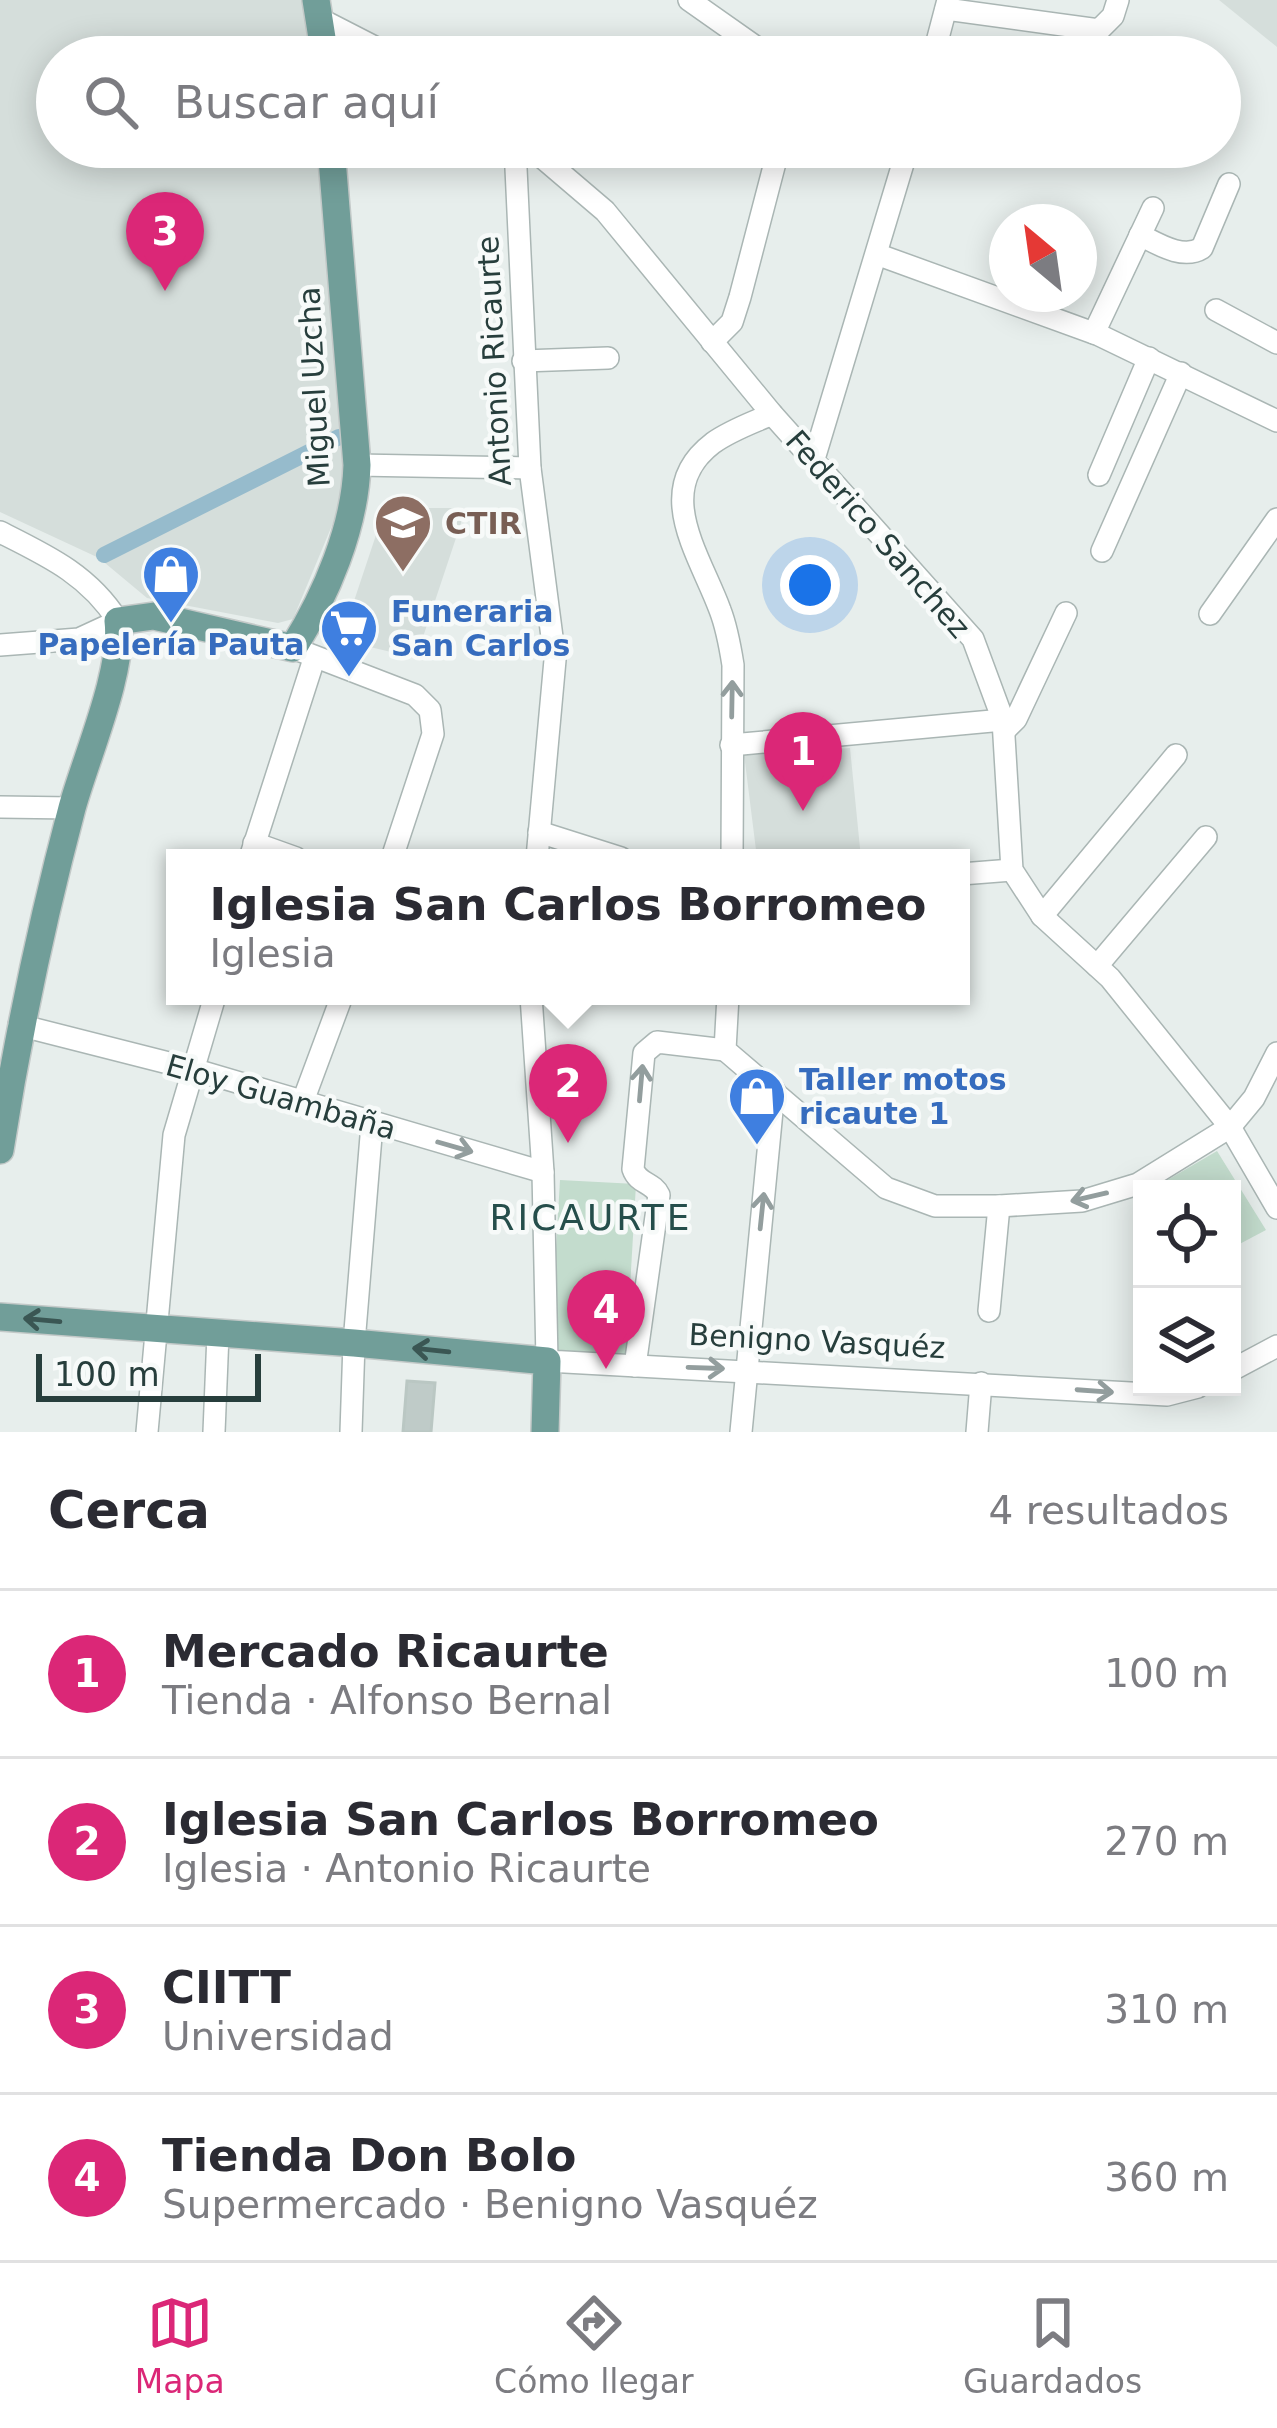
<!DOCTYPE html>
<html lang="es">
<head>
<meta charset="utf-8">
<style>
	:root { --surface:#fff; --page:#f2f2f3; --text:#2b2b33; --muted:#7c7c81; --line:#e1e1e2; --accent:#db2777 }
	body { margin:0; font-family:"DejaVu Sans",sans-serif; background:var(--page); color:var(--text) }
	.controls { position:absolute; right:36px; bottom:36px; display:grid; overflow:hidden; border-radius:0px; box-shadow:0 6px 30px #0003 }
	.controls button { width:108px; height:108px; display:grid; place-items:center; padding:0; border:0; border-bottom:3px solid var(--line); background:var(--surface); color:var(--text); font:60px sans-serif }
	.compass { position:absolute; left:989px; top:204px; width:108px; height:108px; border-radius:50%; background:var(--surface); box-shadow:0 6px 30px #0003; rotate:331deg }
	.scale { position:absolute; left:36px; bottom:30px; width:225px; box-sizing:border-box; padding-left:12px; border:6px solid #273e3c; border-top:0; font-size:33px; line-height:42px; white-space:nowrap; color:#273e3c; -webkit-text-stroke:9px #f7faf9; paint-order:stroke }
	.you { position:absolute; left:810px; top:585px; width:42px; height:42px; margin:-30px; border:9px solid #fff; border-radius:50%; background:#1a73e8; box-shadow:0 0 0 18px #1a73e833 }
	.badge { display:grid; place-items:center; width:78px; height:78px; border-radius:50%; background:var(--accent); color:#fff; font-size:39px; font-weight:700 }
	.pin { position:absolute; translate:-50% -99px; filter:drop-shadow(0 3px 6px #0008) }
	.pin::after { content:''; position:absolute; top:63px; width:42px; height:36px; background:inherit; clip-path:polygon(0 0,100% 0,50% 100%) }
	.popup { position:absolute; left:166px; top:849px; width:804px; height:156px; box-sizing:border-box; display:grid; place-content:center; border-radius:0px; background:var(--surface); filter:drop-shadow(0 3px 9px #0005); font-size:39px; white-space:nowrap; color:var(--muted) }
	.popup b { font-size:45px; color:var(--text) }
	.popup::after { content:''; position:absolute; left:50%; top:100%; margin-left:-24px; border:24px solid transparent; border-top-color:var(--surface) }
	.list { margin:0; padding:0; list-style:none }
	h2 { display:flex; justify-content:space-between; align-items:center; height:156px; margin:0; padding:0 48px; font-size:51px }
	h2 small { font-size:39px; font-weight:400; color:var(--muted) }
	.list li { display:grid; grid-template-columns:78px 1fr auto; gap:36px; align-items:center; box-sizing:border-box; height:168px; padding:0 48px; border-top:3px solid var(--line) }
	.list b { display:block; font-size:45px; white-space:nowrap }
	.list p { margin:0; font-size:39px; white-space:nowrap; color:var(--muted) }
	.list em { font-size:39px; font-style:normal; color:var(--muted) }
	.icon { flex:none; width:66px; height:66px; fill:none; stroke:currentColor; stroke-width:2; stroke-linecap:round; stroke-linejoin:round }
	.map { position:relative; flex:none; width:1277px; height:1432px; overflow:hidden }
	.search { position:absolute; background:var(--surface); box-shadow:0 6px 30px #0003; left:36px; right:36px; top:36px; height:132px; display:flex; align-items:center; gap:30px; box-sizing:border-box; padding:0 42px; border-radius:66px; color:var(--muted); font-size:45px }
	.sheet { height:828px; background:var(--surface) }
	nav { display:flex; justify-content:space-around; align-items:center; box-sizing:border-box; height:168px; border-top:3px solid var(--line); background:var(--surface); font-size:33px; color:var(--muted) }
	nav a { display:grid; justify-items:center; gap:6px }
	nav .on { color:var(--accent) }
	.map>svg:first-child { display:block }
</style>
</head>
<body>
<div class="map">
<svg width="1277" height="1432" viewBox="0 0 1277 1432">
	<rect width="100%" height="100%" fill="#e7eeec"/>
	<g fill="#d5dedb">
		<polygon points="0,0 303,0 309,57 57,57 57,147 317,147 345,476 343,499 293,619 278,623 147,598 99,558 0,512"/>
		<polygon points="1219,0 1277,0 1277,47"/>
		<polygon points="385,508 466,508 416,658 341,640"/>
		<polygon points="850,748 861,858 757,858 744,754"/>
	</g>
	<g fill="#c3dccd">
		<polygon points="1217,1151 1266,1230 1232,1248 1232,1189 1167,1189 1164,1182"/>
		<polygon points="560,1180 636,1184 626,1357 550,1353"/>
	</g>
	<g fill="none" stroke-linecap="round" stroke-linejoin="round">
		<polyline stroke="#96bbcc" stroke-width="16" points="104,555 339,437"/>
	</g>
	<polygon fill="#bfcbc8" stroke="#bac7c3" stroke-width="3" points="407,1381 435,1383 431,1432 403,1432"/>
	<g fill="none" stroke-linecap="round" stroke-linejoin="round">
		<defs>
			<g id="minor">
				<polyline points="689,0 770,57"/>
				<polyline points="946,9 1099,30 1113,16 1118,0"/>
				<polyline points="318,18 394,57"/>
				<polyline points="933,57 948,0"/>
				<polyline points="515,147 530,468 555,660 537,858"/>
				<polyline points="530,147 605,211 772,414 973,639 1003,720 1012,870 1042,916 1110,978 1230,1127 1277,1208"/>
				<path d="M 1140,235 C 1158,244 1183,260 1202,248 L 1229,184"/>
				<polyline points="879,255 1099,335 1277,421"/>
				<polyline points="1216,310 1277,343"/>
				<polyline points="1094,333 1153,208"/>
				<polyline points="712,342 732,322 740,297 777,155"/>
				<polyline points="523,361 608,358"/>
				<polyline points="814,459 908,147"/>
				<polyline points="357,465 530,468"/>
				<polyline points="1099,475 1149,358"/>
				<path d="M 0,532 C 48,556 89,575 118,621 L 79,639 L 0,645"/>
				<polyline points="1102,551 1181,373"/>
				<polyline points="1210,614 1277,519"/>
				<polyline points="293,648 415,695 430,710 433,734 392,858"/>
				<polyline points="1005,730 1016,719 1066,613"/>
				<polyline points="731,745 1003,720"/>
				<polyline points="0,807 72,808"/>
				<polyline points="539,832 621,858"/>
				<polyline points="254,843 296,858"/>
				<polyline points="250,858 314,659"/>
				<path d="M 732,858 L 733,665 C 730,646 727,628 720,610 C 700,555 651,490 713,443 C 731,430 752,423 772,414"/>
				<polyline points="961,874 1012,870"/>
				<polyline points="1042,916 1176,755"/>
				<polyline points="1097,966 1206,837"/>
				<polyline points="531,996 543,1172 547,1361 1167,1395 1198,1387"/>
				<polyline points="728,996 725,1050 886,1188 935,1206 999,1206 1082,1201 1138,1184 1230,1127 1254,1098 1277,1053"/>
				<polyline points="19,1025 196,1070 543,1172"/>
				<polyline points="303,1101 342,996"/>
				<polyline points="989,1311 999,1206"/>
				<path d="M 635,1366 L 659,1195 C 653,1182 638,1184 633,1169 L 644,1053 L 657,1042 L 725,1050"/>
				<polyline points="1232,1370 1277,1346"/>
				<polyline points="147,1432 174,1135 215,996"/>
				<polyline points="214,1432 218,1334"/>
				<polyline points="351,1432 354,1343 372,1124"/>
				<polyline points="741,1432 774,1090"/>
				<polyline points="977,1432 981,1383"/>
			</g>
			<g id="major">
				<polyline points="316,0 325,57"/>
				<path d="M 0,1150 C 18,1034 42,921 72,808 C 86,757 124,671 118,621 L 154,616 L 293,648 C 326,595 355,528 357,465 L 331,147"/>
				<polyline points="0,1317 354,1343 547,1361 545,1432"/>
			</g>
		</defs>
		<use href="#minor" stroke="#aab6b4" stroke-width="24"/>
		<use href="#major" stroke="#c3c9c8" stroke-width="30"/>
		<use href="#minor" stroke="#fff" stroke-width="21"/>
		<use href="#major" stroke="#719e99" stroke-width="27"/>
	</g>
	<defs><path id="oneway-shaft" d="M-6 0H5M1.5-3L5.5 0L1.5 3" fill="none" stroke-width="1.6" stroke-linecap="round" stroke-linejoin="round" transform="scale(3)"/></defs>
	<g stroke="#939e9e">
		<use href="#oneway-shaft" transform="translate(732 699) rotate(-89)"/>
		<use href="#oneway-shaft" transform="translate(641 1083) rotate(-85)"/>
		<use href="#oneway-shaft" transform="translate(455 1147) rotate(16)"/>
		<use href="#oneway-shaft" transform="translate(1089 1197) rotate(167)"/>
		<use href="#oneway-shaft" transform="translate(762 1211) rotate(-84)"/>
		<use href="#oneway-shaft" transform="translate(706 1368) rotate(2)"/>
		<use href="#oneway-shaft" transform="translate(1095 1391) rotate(4)"/>
	</g>
	<g stroke="#3a5653">
		<use href="#oneway-shaft" transform="translate(42 1320) rotate(-175)"/>
		<use href="#oneway-shaft" transform="translate(431 1350) rotate(-174)"/>
	</g>
	<defs>
		<symbol id="school-pin" viewBox="-11 -11 22 30"><path d="M0 17L-7.5 6A9.5 9.5 0 1 1 7.5 6Z" fill="#8d6e63" stroke="#f7faf9"/><path d="M0-5L7-2L0 1L-7-2ZM-4 1L0 2.5L4 1V4Q0 6-4 4Z" fill="#fff"/></symbol>
		<symbol id="shop-pin" viewBox="-11 -11 22 30"><path d="M0 17L-7.5 6A9.5 9.5 0 1 1 7.5 6Z" fill="#3f7fe0" stroke="#f7faf9"/><path d="M-5-2.5h2.3a2.7 3.5 0 0 1 5.4 0H5L5.5 6h-11ZM-1.5-2.5h3a1.5 2.3 0 0 0-3 0Z" fill="#fff"/></symbol>
		<symbol id="supermarket-pin" viewBox="-11 -11 22 30"><path d="M0 17L-7.5 6A9.5 9.5 0 1 1 7.5 6Z" fill="#3f7fe0" stroke="#f7faf9"/><path d="M-6-5.5h2.5l.6 2H6L4.5 2H-2.5L-4.4-4H-6ZM-1.5 3.2a1.3 1.3 0 1 0 .1 0ZM3 3.2a1.3 1.3 0 1 0 .1 0Z" fill="#fff"/></symbol>
	</defs>
	<g fill-rule="evenodd">
		<use href="#school-pin" x="370" y="490" width="66" height="90"/>
		<use href="#shop-pin" x="138" y="541" width="66" height="90"/>
		<use href="#supermarket-pin" x="316" y="595" width="66" height="90"/>
		<use href="#shop-pin" x="724" y="1063" width="66" height="90"/>
	</g>
	<g text-anchor="middle" dominant-baseline="central" stroke-width="9" stroke-linejoin="round" paint-order="stroke">
		<g font-size="30" fill="#273e3c" stroke="#f7faf9">
			<text transform="translate(494 361) rotate(-93)">Antonio Ricaurte</text>
			<text transform="translate(314 387) rotate(-93)">Miguel Uzcha</text>
			<text transform="translate(878 534) rotate(49)">Federico Sanchez</text>
			<text transform="translate(281 1097) rotate(16)">Eloy Guambaña</text>
			<text transform="translate(817 1341) rotate(3)">Benigno Vasquéz</text>
		</g>
		<g font-size="30" font-weight="bold" fill="#785e54" stroke="#f7faf9" text-anchor="start">
			<text x="445" y="523">CTIR</text>
		</g>
		<g font-size="30" font-weight="bold" fill="#366cbe" stroke="#f7faf9" text-anchor="start">
			<text x="391" y="611">Funeraria<tspan x="391" dy="34">San Carlos</tspan></text>
			<text x="171" y="644" text-anchor="middle">Papelería Pauta</text>
			<text x="799" y="1079">Taller motos<tspan x="799" dy="34">ricaute 1</tspan></text>
		</g>
		<g font-size="36" letter-spacing="3" fill="#254e4b" stroke="#f7faf9">
			<text x="591" y="1217">RICAURTE</text>
		</g>
	</g>
</svg>
<div class="controls">
<button><svg class="icon" aria-label="locate" viewBox="0 0 24 24"><circle cx="12" cy="12" r="6"/><path d="M12 2v4M12 18v4M2 12h4M18 12h4"/></svg></button>
<button><svg class="icon" aria-label="layers" viewBox="0 0 24 24"><path d="M12 4l9 5-9 5-9-5zM3 14l9 5 9-5"/></svg></button>
</div>
<svg class="compass" viewBox="-18 -18 36 36"><path d="M0-13l5 13h-10z" fill="#e53935"/><path d="M0 13l5-13h-10z" fill="#7c7c81"/></svg>
<div class="scale">100 m</div>
<div class="you"></div>
<div class="pin badge" style="left:803px;top:811px">1</div>
<div class="pin badge" style="left:568px;top:1143px">2</div>
<div class="popup"><b>Iglesia San Carlos Borromeo</b>Iglesia</div>
<div class="pin badge" style="left:165px;top:291px">3</div>
<div class="pin badge" style="left:606px;top:1369px">4</div>
<div class="search"><svg class="icon" aria-label="search" viewBox="0 0 24 24"><circle cx="10" cy="10" r="6"/><path d="M15 15l6 6"/></svg>Buscar aquí</div>
</div>
<section class="sheet">
<h2>Cerca<small>4 resultados</small></h2>
<ul class="list">
<li><span class="badge">1</span><div><b>Mercado Ricaurte</b><p>Tienda · Alfonso Bernal</p></div><em>100 m</em></li>
<li><span class="badge">2</span><div><b>Iglesia San Carlos Borromeo</b><p>Iglesia · Antonio Ricaurte</p></div><em>270 m</em></li>
<li><span class="badge">3</span><div><b>CIITT</b><p>Universidad</p></div><em>310 m</em></li>
<li><span class="badge">4</span><div><b>Tienda Don Bolo</b><p>Supermercado · Benigno Vasquéz</p></div><em>360 m</em></li>
</ul>
</section>
<nav>
<a class="on"><svg class="icon" aria-label="map" viewBox="0 0 24 24"><path d="M3 6l6-2 6 2 6-2v14l-6 2-6-2-6 2zM9 4v14M15 6v14"/></svg>Mapa</a>
<a><svg class="icon" aria-label="directions" viewBox="0 0 24 24"><path d="M12 3l9 9-9 9-9-9zM9 14v-3h6M13 9l2 2-2 2"/></svg>Cómo llegar</a>
<a><svg class="icon" aria-label="saved" viewBox="0 0 24 24"><path d="M7 4h10v16l-5-4-5 4z"/></svg>Guardados</a>
</nav>
</body>
</html>
